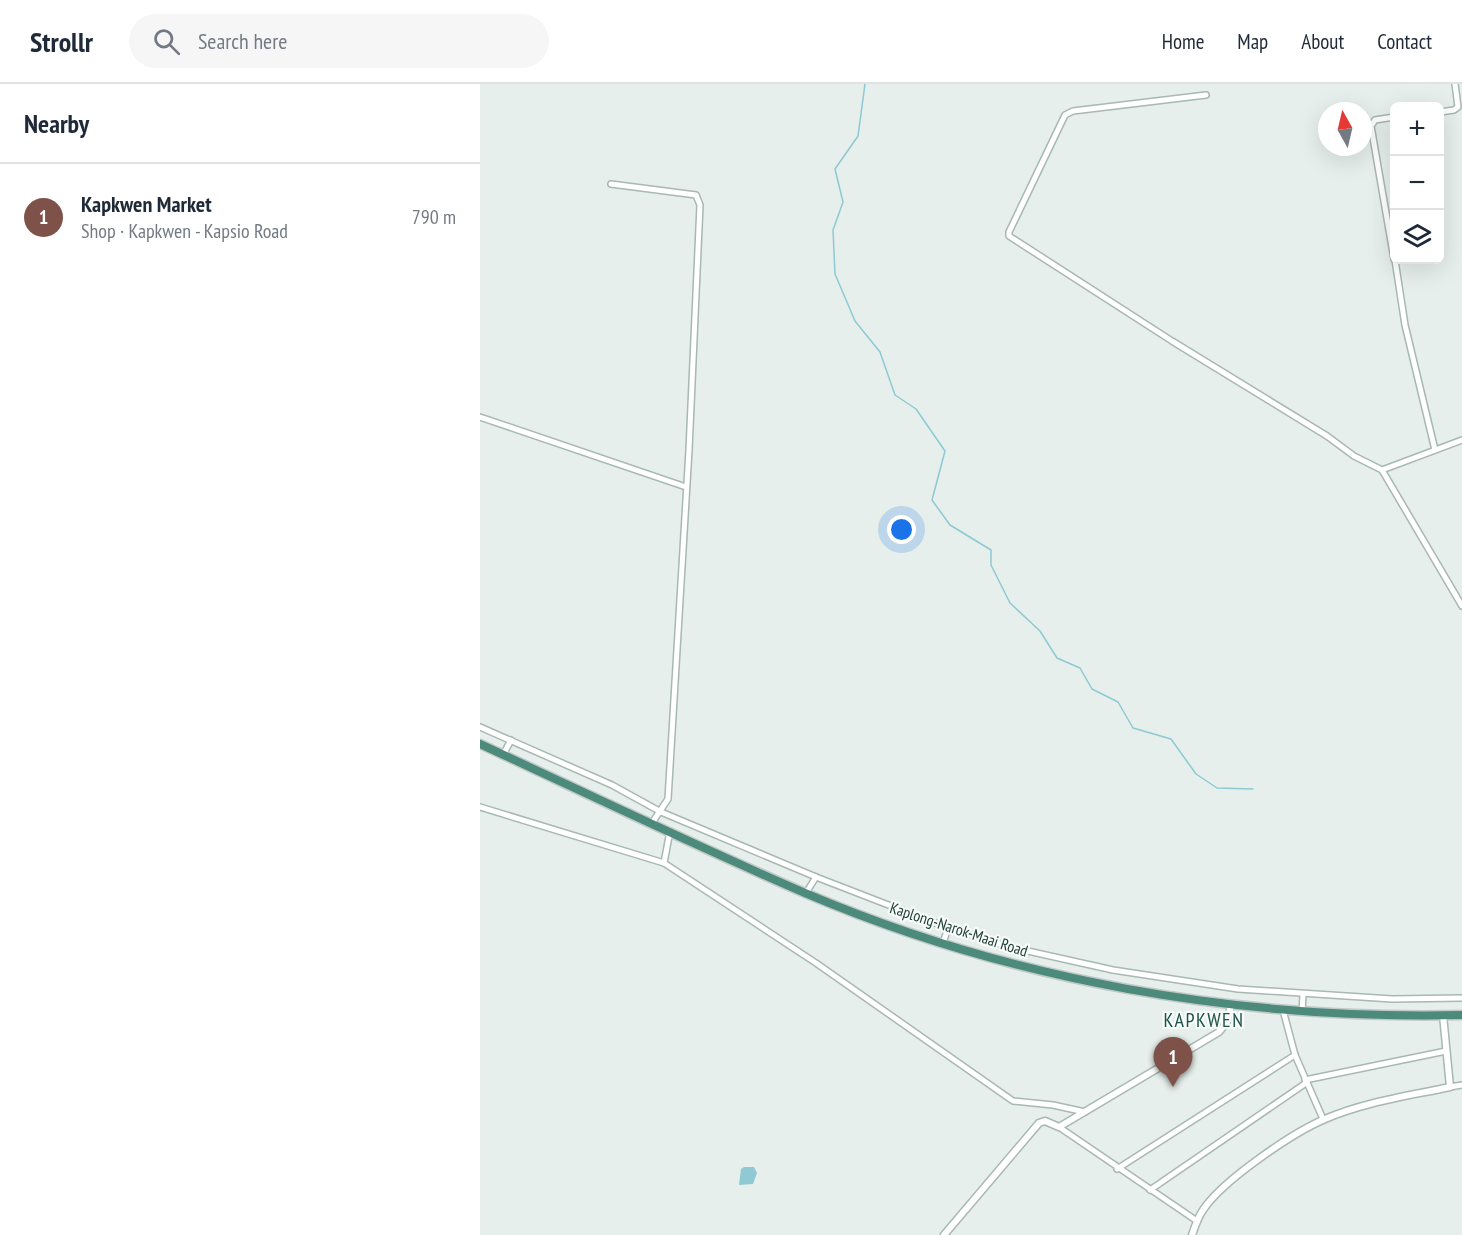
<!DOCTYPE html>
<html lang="en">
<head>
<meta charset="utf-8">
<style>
	:root { --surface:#fff; --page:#f6f6f7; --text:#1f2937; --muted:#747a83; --line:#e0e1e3; --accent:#7f5249 }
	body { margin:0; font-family:"PT Sans Narrow",sans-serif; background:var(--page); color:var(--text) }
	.controls { position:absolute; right:18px; top:18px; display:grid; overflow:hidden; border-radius:9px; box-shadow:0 6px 24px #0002 }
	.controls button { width:54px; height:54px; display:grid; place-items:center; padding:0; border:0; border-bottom:2px solid var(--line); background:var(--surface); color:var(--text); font:30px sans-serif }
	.compass { position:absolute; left:838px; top:18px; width:54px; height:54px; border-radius:50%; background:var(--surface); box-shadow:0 6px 24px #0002; rotate:352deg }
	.you { position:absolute; left:422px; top:446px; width:21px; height:21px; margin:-15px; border:4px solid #fff; border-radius:50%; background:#1a73e8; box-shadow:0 0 0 9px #1a73e833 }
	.badge { display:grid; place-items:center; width:39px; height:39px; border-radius:50%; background:var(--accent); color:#fff; font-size:20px; font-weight:700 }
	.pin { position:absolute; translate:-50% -50px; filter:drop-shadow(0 2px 3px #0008) }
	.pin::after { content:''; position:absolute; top:32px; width:21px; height:18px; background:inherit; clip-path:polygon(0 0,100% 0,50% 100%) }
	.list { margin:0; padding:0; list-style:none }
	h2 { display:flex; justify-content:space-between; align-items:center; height:78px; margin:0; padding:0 24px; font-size:26px }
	h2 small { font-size:20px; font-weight:400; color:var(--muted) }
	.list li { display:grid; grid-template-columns:39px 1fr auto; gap:18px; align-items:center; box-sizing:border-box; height:108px; padding:0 24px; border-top:2px solid var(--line) }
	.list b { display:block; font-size:22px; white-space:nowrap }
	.list p { margin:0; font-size:20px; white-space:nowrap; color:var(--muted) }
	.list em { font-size:20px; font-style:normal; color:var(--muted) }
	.icon { flex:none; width:33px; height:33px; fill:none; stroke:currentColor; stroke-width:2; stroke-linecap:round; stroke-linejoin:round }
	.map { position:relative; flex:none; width:982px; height:1151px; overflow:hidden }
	header { display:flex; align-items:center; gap:36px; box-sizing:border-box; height:84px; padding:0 30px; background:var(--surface); border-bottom:2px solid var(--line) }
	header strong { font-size:28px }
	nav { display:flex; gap:33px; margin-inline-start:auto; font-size:21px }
	.search { width:420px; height:54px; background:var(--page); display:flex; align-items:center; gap:15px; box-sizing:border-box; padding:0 21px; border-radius:33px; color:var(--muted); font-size:22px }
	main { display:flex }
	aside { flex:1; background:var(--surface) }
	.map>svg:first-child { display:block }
</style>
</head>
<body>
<header>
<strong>Strollr</strong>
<div class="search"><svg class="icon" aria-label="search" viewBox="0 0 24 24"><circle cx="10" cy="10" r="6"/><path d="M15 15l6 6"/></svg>Search here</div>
<nav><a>Home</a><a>Map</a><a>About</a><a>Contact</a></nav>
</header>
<main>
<aside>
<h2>Nearby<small></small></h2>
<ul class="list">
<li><span class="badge">1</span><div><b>Kapkwen Market</b><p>Shop · Kapkwen - Kapsio Road</p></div><em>790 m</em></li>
</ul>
</aside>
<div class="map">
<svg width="982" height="1151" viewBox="0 0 982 1151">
	<rect width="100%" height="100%" fill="#e6efeb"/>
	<polygon fill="#8ec9d4" points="264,1083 274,1083 277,1089 273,1100 259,1101 261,1085"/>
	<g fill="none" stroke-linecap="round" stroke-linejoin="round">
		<polyline stroke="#8ec9d4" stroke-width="1.5" points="385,0 378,52 355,85 363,118 353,146 355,190 375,237 400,268 415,311 436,325 465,367 452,416 470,441 511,466 511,481 530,519 560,547 577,574 600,584 612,605 638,618 653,644 691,655 716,690 737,704 773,705"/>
		<defs>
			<g id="minor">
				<polyline points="726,11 593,27 585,31 529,148 529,152 692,257 847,352 874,372 902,386 982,522"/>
				<polyline points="960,28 974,26 978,23 975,0"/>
				<polyline points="914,33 895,36 891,42 914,175"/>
				<polyline points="131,100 216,111 220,121 209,366 188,715 172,739"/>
				<polyline points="915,176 925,241 955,366"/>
				<polyline points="0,333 206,403"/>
				<polyline points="902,386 982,356"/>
				<polyline points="0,643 132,701 181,728 336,793 468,844 530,863 633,886 758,905 912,915 982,914"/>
				<polyline points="23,671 31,656"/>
				<polyline points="0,723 184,779"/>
				<polyline points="190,747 184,779 336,879 533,1017 573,1021 605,1028"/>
				<polyline points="326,809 336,793"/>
				<polyline points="463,859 468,844"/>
				<polyline points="803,926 815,971 843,1035"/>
				<polyline points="822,928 823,911"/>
				<polyline points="825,996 966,967"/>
				<polyline points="970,1003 982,1001"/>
				<polyline points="579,1043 717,1137"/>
				<polyline points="637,1085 815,971"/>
				<polyline points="670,1106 826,999"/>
			</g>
			<g id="tertiary">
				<polyline points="464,1151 559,1039 565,1037 579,1043 739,948 747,938 751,922"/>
				<path d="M 712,1151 C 715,1142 718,1133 723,1126 C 742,1097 812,1049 845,1035 C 884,1018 928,1012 970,1003 L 963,931"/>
			</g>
			<path id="trunk" d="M 0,660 C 108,710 216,762 325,809 C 532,897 758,936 982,931"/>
		</defs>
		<use href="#minor" stroke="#a8b8b2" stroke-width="8"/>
		<use href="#tertiary" stroke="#a8b8b2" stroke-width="9"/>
		<use href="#trunk" stroke="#c2cac8" stroke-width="11"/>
		<use href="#minor" stroke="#fff" stroke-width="5"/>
		<use href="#tertiary" stroke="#fff" stroke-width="6"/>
		<use href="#trunk" stroke="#4c8a7c" stroke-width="8"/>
	</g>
	<g text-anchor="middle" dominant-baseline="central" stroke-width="4.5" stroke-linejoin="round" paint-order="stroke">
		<g font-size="16" fill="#24423a" stroke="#f7fbf9">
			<text transform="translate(479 845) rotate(18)">Kaplong-Narok-Maai Road</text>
		</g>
		<g font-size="20" letter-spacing="1.5" fill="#1f5548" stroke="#f7fbf9">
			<text x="724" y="936">KAPKWEN</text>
		</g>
	</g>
</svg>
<div class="controls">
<button>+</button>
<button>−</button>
<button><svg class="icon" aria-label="layers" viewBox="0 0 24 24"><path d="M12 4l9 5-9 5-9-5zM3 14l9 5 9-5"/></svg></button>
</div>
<svg class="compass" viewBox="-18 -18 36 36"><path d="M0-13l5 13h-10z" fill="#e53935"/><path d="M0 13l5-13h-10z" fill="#747a83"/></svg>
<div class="you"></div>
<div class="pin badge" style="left:693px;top:1003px">1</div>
</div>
</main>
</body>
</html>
